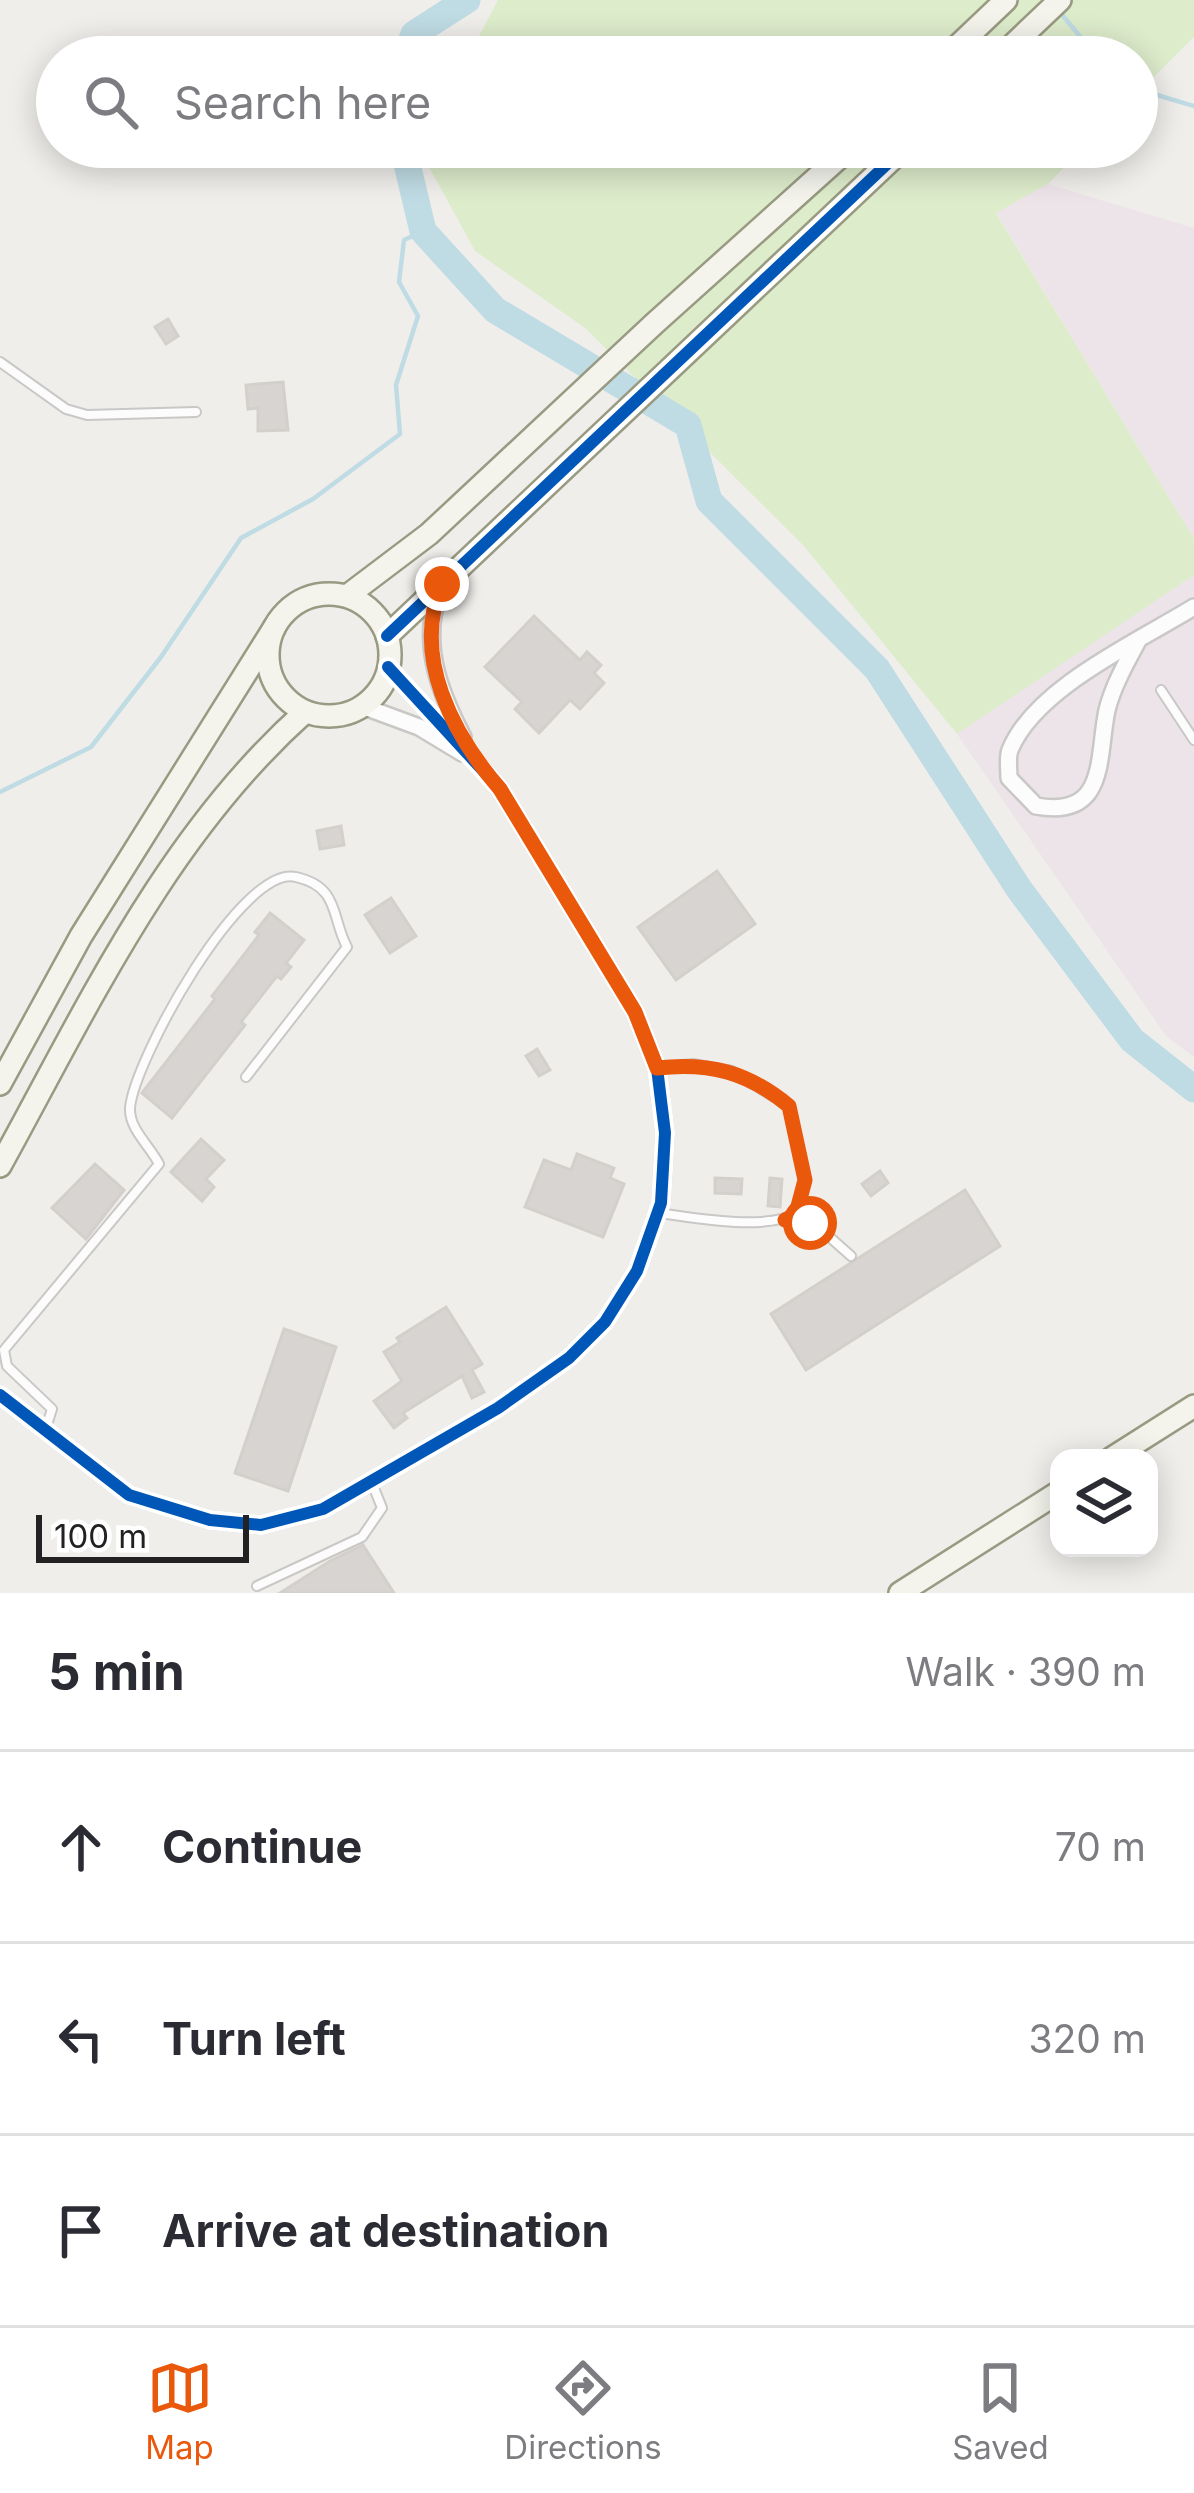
<!DOCTYPE html>
<html lang="en">
<head>
<meta charset="utf-8">
<style>
	:root { --surface:#fff; --page:#f2f2f3; --text:#2b2b33; --muted:#7c7c81; --line:#e1e1e2; --accent:#ea580c }
	body { margin:0; font-family:Inter,sans-serif; background:var(--page); color:var(--text) }
	.controls { position:absolute; right:36px; bottom:36px; display:grid; overflow:hidden; border-radius:24px; box-shadow:0 6px 30px #0003 }
	.controls button { width:108px; height:108px; display:grid; place-items:center; padding:0; border:0; border-bottom:3px solid var(--line); background:var(--surface); color:var(--text); font:60px sans-serif }
	.scale { position:absolute; left:36px; bottom:30px; width:213px; box-sizing:border-box; padding-left:12px; border:6px solid #222; border-top:0; font-size:33px; line-height:42px; white-space:nowrap; color:#222; -webkit-text-stroke:9px #fff; paint-order:stroke }
	.stop { position:absolute; width:36px; height:36px; margin:-27px; border:9px solid #ea580c; border-radius:50%; background:#fff }
	.stop.end { background:#ea580c; border-color:#fff; box-shadow:0 3px 12px #0008 }
	.list { margin:0; padding:0; list-style:none }
	h2 { display:flex; justify-content:space-between; align-items:center; height:156px; margin:0; padding:0 48px; font-size:51px }
	h2 small { font-size:39px; font-weight:400; color:var(--muted) }
	.list li { display:grid; grid-template-columns:78px 1fr auto; gap:36px; align-items:center; box-sizing:border-box; height:192px; padding:0 48px; border-top:3px solid var(--line) }
	.list b { display:block; font-size:45px; white-space:nowrap }
	.list em { font-size:39px; font-style:normal; color:var(--muted) }
	.icon { flex:none; width:66px; height:66px; fill:none; stroke:currentColor; stroke-width:2; stroke-linecap:round; stroke-linejoin:round }
	.map { position:relative; flex:none; width:1194px; height:1593px; overflow:hidden }
	.search { position:absolute; background:var(--surface); box-shadow:0 6px 30px #0003; left:36px; right:36px; top:36px; height:132px; display:flex; align-items:center; gap:30px; box-sizing:border-box; padding:0 42px; border-radius:66px; color:var(--muted); font-size:45px }
	.sheet { height:732px; background:var(--surface) }
	nav { display:flex; justify-content:space-around; align-items:center; box-sizing:border-box; height:168px; border-top:3px solid var(--line); background:var(--surface); font-size:33px; color:var(--muted) }
	nav a { display:grid; justify-items:center; gap:6px }
	nav .on { color:var(--accent) }
	.map>svg:first-child { display:block }
</style>
</head>
<body>
<div class="map">
<svg width="1194" height="1593" viewBox="0 0 1194 1593">
	<rect width="100%" height="100%" fill="#f0eeeb"/>
	<g fill="#ede4e9">
		<polygon points="1048,184 1194,228 1194,539 996,212"/>
		<polygon points="1194,575 1194,1057 1166,1036 957,734"/>
	</g>
	<g fill="#ddeccb">
		<polygon points="498,0 1194,0 1194,37 1137,94 1137,57 445,57 479,36"/>
		<polygon points="425,147 1084,147 1048,184 996,213 1194,539 1194,575 957,734 803,545 585,328 475,251 423,156"/>
	</g>
	<g fill="none" stroke-linecap="round" stroke-linejoin="round">
		<g stroke="#bfdbe3" stroke-width="4.5">
			<polyline points="1059,11 1097,57"/>
			<polyline points="1137,89 1194,106"/>
			<polyline points="0,792 91,747 161,657 241,538 313,499 400,434 396,385 418,316 399,282 404,240 423,231"/>
		</g>
		<g stroke="#bfdbe3" stroke-width="27">
			<polyline points="406,57 414,34 467,0"/>
			<polyline points="403,147 423,231 495,310 688,425 709,501 877,669 1019,889 1132,1040 1194,1089"/>
		</g>
	</g>
	<g fill="#d7d4d2" stroke="#d3d0cc" stroke-width="3">
		<polygon points="168,319 178,336 166,344 155,327"/>
		<polygon points="283,382 288,430 258,431 258,408 248,409 246,385"/>
		<polygon points="534,616 580,660 587,652 601,665 594,673 604,683 580,709 570,700 539,733 515,709 522,702 485,667"/>
		<polygon points="341,826 344,845 320,849 317,831"/>
		<polygon points="717,871 755,924 676,980 638,927"/>
		<polygon points="391,898 416,936 390,953 365,915"/>
		<polygon points="270,913 304,940 286,963 291,967 281,979 277,976 241,1022 245,1025 172,1118 142,1093 215,999 212,996 259,935 255,932"/>
		<polygon points="537,1049 550,1070 539,1076 526,1056"/>
		<polygon points="201,1139 224,1160 206,1179 214,1187 202,1201 171,1172"/>
		<polygon points="577,1154 614,1168 610,1178 624,1184 603,1237 525,1207 544,1160 571,1170"/>
		<polygon points="95,1164 124,1190 86,1239 52,1208"/>
		<polygon points="880,1171 888,1183 871,1196 862,1184"/>
		<polygon points="715,1178 742,1179 741,1194 715,1193"/>
		<polygon points="770,1178 782,1179 780,1207 768,1206"/>
		<polygon points="965,1190 1000,1246 806,1370 771,1314"/>
		<polygon points="446,1307 482,1364 472,1370 484,1392 472,1398 462,1376 403,1413 407,1418 394,1428 374,1401 402,1381 384,1352 400,1342 397,1338"/>
		<polygon points="284,1329 336,1347 288,1491 235,1473"/>
		<polygon points="363,1545 394,1593 280,1593 330,1561"/>
	</g>
	<g fill="none" stroke-linecap="round" stroke-linejoin="round">
		<defs>
			<g id="lane">
				<polyline points="0,362 66,409 87,415 196,412"/>
				<polyline points="1161,690 1194,740"/>
				<path d="M 657,1068 L 693,1064 L 732,1071 L 789,1106 L 805,1180 L 796,1213 C 768,1231 693,1218 659,1213"/>
				<polyline points="787,1220 816,1225 851,1256"/>
				<path d="M 46,1428 L 52,1409 L 7,1366 L 4,1350 L 159,1164 C 150,1146 129,1129 130,1108 C 134,1060 242,864 296,877 C 340,887 331,917 347,947 L 246,1077"/>
				<polyline points="257,1586 362,1537 382,1508 372,1483"/>
			</g>
			<g id="street">
				<path d="M 441,588 C 419,640 439,691 463,737"/>
				<path d="M 1138,641 C 1126,663 1113,686 1107,710 C 1097,757 1108,819 1036,806 L 1009,778 C 1009,768 1007,758 1010,750 C 1035,688 1139,641 1194,607"/>
				<polyline points="362,706 419,727 462,753"/>
				<polyline points="0,1395 129,1495 210,1520 261,1525 323,1509 498,1408 569,1358 605,1322 637,1271 661,1203 665,1133 657,1068 635,1012 500,789 388,667"/>
			</g>
			<g id="secondary">
				<polyline points="946,57 1006,0"/>
				<polyline points="1000,57 1060,0"/>
				<circle cx="329" cy="655" r="61"/>
				<polyline points="347,596 429,534 655,323 851,147"/>
				<polyline points="387,636 905,147"/>
				<polyline points="0,1084 81,936 274,628"/>
				<path d="M 0,1166 C 88,1006 167,835 305,712"/>
				<polyline points="1112,1458 1194,1406"/>
				<polyline points="900,1593 1059,1492"/>
			</g>
		</defs>
		<use href="#lane" stroke="#c9c8c7" stroke-width="12"/>
		<use href="#street" stroke="#c9c8c7" stroke-width="20"/>
		<use href="#secondary" stroke="#999a82" stroke-width="26"/>
		<use href="#lane" stroke="#fdfcfc" stroke-width="8"/>
		<use href="#street" stroke="#fdfcfc" stroke-width="15"/>
		<use href="#secondary" stroke="#f4f4ed" stroke-width="21"/>
		<defs>
			<g id="cycleway">
				<polyline points="387,636 905,147"/>
				<polyline points="0,1395 129,1495 210,1520 261,1525 323,1509 498,1408 569,1358 605,1322 637,1271 661,1203 665,1133 657,1068 635,1012 500,789 388,667"/>
			</g>
		</defs>
		<use href="#cycleway" stroke="#fff" stroke-width="20"/>
		<use href="#cycleway" stroke="#0057b8" stroke-width="12"/>
	</g>
	<g fill="none" stroke-linecap="round" stroke-linejoin="round">
		<path stroke="#ea580c" stroke-width="15" d="M 442,584 C 411,656 453,735 500,789 L 635,1012 L 657,1068 C 709,1062 748,1072 789,1106 L 805,1180 L 796,1214 L 785,1220 L 810,1223"/>
	</g>
</svg>
<div class="controls">
<button><svg class="icon" aria-label="layers" viewBox="0 0 24 24"><path d="M12 4l9 5-9 5-9-5zM3 14l9 5 9-5"/></svg></button>
</div>
<div class="scale">100 m</div>
<div class="stop" style="left:810px;top:1223px"></div>
<div class="stop end" style="left:442px;top:584px"></div>
<div class="search"><svg class="icon" aria-label="search" viewBox="0 0 24 24"><circle cx="10" cy="10" r="6"/><path d="M15 15l6 6"/></svg>Search here</div>
</div>
<section class="sheet">
<h2>5 min<small>Walk · 390 m</small></h2>
<ul class="list">
<li><svg class="icon" aria-label="ahead" viewBox="0 0 24 24"><path d="M12 20V5M6 11l6-6 6 6"/></svg><div><b>Continue</b></div><em>70 m</em></li>
<li><svg class="icon" aria-label="left" viewBox="0 0 24 24"><path d="M17 20v-9H6M10 6l-5 5 5 5"/></svg><div><b>Turn left</b></div><em>320 m</em></li>
<li><svg class="icon" aria-label="arrive" viewBox="0 0 24 24"><path d="M6 21V4h12l-3 4 3 4H6"/></svg><div><b>Arrive at destination</b></div></li>
</ul>
</section>
<nav>
<a class="on"><svg class="icon" aria-label="map" viewBox="0 0 24 24"><path d="M3 6l6-2 6 2 6-2v14l-6 2-6-2-6 2zM9 4v14M15 6v14"/></svg>Map</a>
<a><svg class="icon" aria-label="directions" viewBox="0 0 24 24"><path d="M12 3l9 9-9 9-9-9zM9 14v-3h6M13 9l2 2-2 2"/></svg>Directions</a>
<a><svg class="icon" aria-label="saved" viewBox="0 0 24 24"><path d="M7 4h10v16l-5-4-5 4z"/></svg>Saved</a>
</nav>
</body>
</html>
